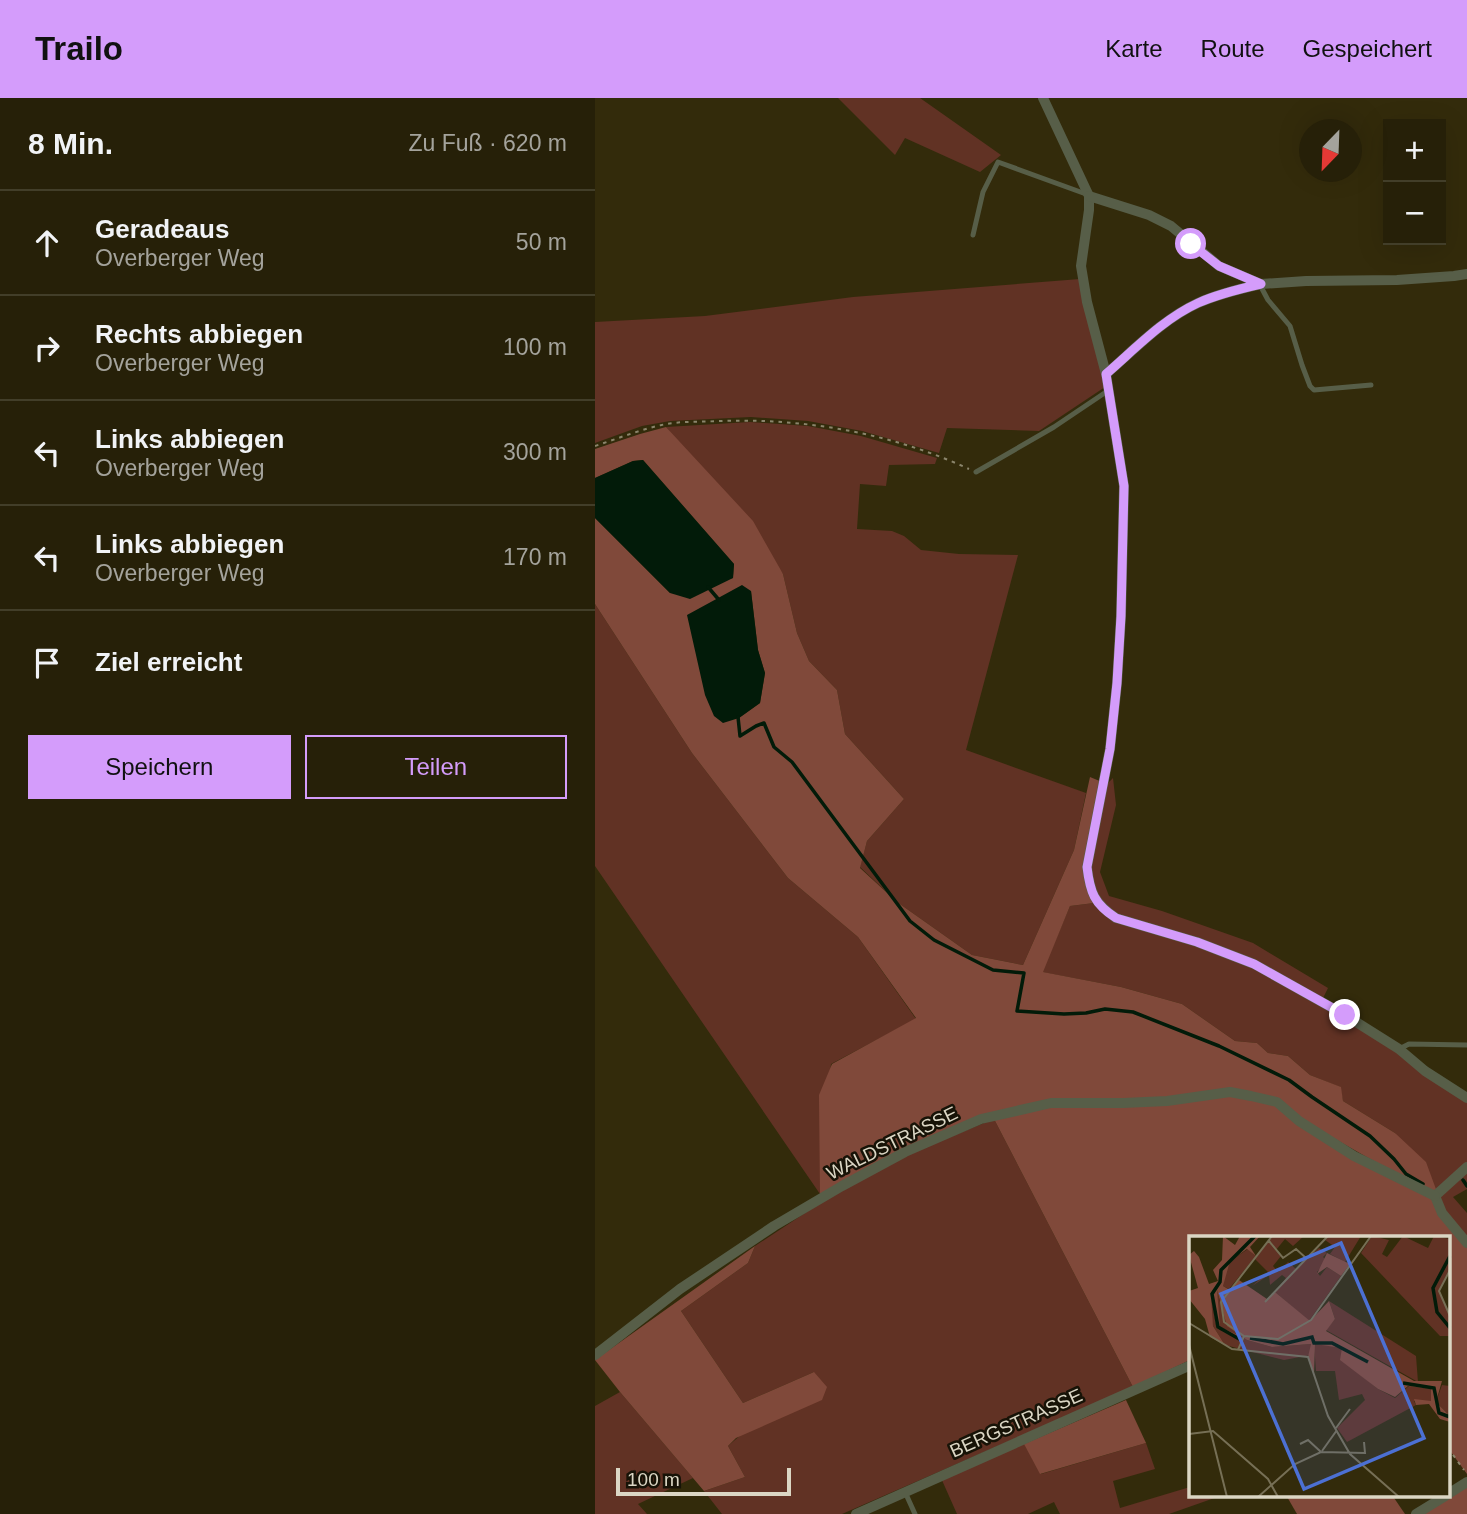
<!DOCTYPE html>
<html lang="de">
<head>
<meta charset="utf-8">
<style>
	:root { --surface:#262008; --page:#322d16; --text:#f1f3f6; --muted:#a4a39c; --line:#423e29; --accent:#d49cfb }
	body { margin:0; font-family:Arial,sans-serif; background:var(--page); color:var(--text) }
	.controls { position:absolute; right:21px; top:21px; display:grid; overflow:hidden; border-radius:0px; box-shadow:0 7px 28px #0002 }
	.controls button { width:63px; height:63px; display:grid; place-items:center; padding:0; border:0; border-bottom:2px solid var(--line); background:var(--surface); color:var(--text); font:35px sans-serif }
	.compass { position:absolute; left:704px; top:21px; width:63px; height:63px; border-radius:50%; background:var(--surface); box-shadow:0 7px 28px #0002; rotate:203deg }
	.scale { position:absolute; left:21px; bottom:18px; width:175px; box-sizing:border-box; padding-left:7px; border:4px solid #dbd6c4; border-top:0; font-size:19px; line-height:24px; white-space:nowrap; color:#dbd6c4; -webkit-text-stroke:5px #171307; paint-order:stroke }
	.stop { position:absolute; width:21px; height:21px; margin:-16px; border:5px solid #d49cfb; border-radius:50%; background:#fff }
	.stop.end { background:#d49cfb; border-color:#fff; box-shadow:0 2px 7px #0008 }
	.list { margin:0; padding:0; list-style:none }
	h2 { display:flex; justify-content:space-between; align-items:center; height:91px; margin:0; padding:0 28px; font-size:30px }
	h2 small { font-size:23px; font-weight:400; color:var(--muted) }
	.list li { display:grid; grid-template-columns:46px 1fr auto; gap:21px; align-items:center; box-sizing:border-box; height:105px; padding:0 28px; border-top:2px solid var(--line) }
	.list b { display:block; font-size:26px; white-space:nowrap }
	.list p { margin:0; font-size:23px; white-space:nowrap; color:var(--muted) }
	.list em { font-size:23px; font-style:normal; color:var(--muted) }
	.actions { display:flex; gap:14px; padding:21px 28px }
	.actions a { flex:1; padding:16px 0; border:2px solid var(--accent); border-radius:0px; text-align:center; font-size:24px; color:var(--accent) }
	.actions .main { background:var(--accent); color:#111 }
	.icon { flex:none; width:38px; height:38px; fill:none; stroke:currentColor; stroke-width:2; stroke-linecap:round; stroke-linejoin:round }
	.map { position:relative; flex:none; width:872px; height:1416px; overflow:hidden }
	header { display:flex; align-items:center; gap:42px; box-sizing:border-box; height:98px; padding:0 35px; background:var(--accent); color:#111 }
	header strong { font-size:33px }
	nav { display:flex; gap:38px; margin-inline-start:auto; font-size:24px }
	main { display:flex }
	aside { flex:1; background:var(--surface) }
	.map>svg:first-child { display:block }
</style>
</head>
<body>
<header>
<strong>Trailo</strong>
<nav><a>Karte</a><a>Route</a><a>Gespeichert</a></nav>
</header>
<main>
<aside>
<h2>8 Min.<small>Zu Fuß · 620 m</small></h2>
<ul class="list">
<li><svg class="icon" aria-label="ahead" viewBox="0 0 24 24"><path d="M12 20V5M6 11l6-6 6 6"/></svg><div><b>Geradeaus</b><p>Overberger Weg</p></div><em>50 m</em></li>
<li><svg class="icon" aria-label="right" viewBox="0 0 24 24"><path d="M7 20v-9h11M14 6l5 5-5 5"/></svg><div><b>Rechts abbiegen</b><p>Overberger Weg</p></div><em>100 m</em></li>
<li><svg class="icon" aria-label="left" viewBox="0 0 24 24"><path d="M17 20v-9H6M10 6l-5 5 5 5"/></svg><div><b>Links abbiegen</b><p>Overberger Weg</p></div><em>300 m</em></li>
<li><svg class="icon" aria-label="left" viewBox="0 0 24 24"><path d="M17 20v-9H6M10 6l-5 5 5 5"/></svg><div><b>Links abbiegen</b><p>Overberger Weg</p></div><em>170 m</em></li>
<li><svg class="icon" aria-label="arrive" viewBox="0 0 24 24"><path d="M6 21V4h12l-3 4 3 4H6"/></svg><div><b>Ziel erreicht</b></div></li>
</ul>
<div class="actions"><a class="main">Speichern</a><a>Teilen</a></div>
</aside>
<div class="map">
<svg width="872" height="1416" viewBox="0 0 872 1416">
	<rect width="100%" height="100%" fill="#332b0b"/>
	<g fill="#613224">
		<polygon points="243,0 325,0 406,57 385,74 310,40 300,57"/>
		<polygon points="485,181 510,289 444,333 352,330 344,355 267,333 213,323 156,319 75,323 47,328 0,345 0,224 110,218 258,199"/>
		<polygon points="155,324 213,328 266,338 342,360 340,366 294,367 291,388 265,386 262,431 297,433 309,438 326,452 364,456 423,457 371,652 491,695 479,752 428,867 377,857 302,804 265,769 272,743 309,701 250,636 242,592 214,563 202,535 188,476 71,329"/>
		<polygon points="0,506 97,655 193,780 263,839 321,921 236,966 225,1096 0,768"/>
		<polygon points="518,680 521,707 505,774 514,798 567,813 658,845 733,890 728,900 662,865 522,818 503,801 496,769 512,686"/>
		<polygon points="499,805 508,814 659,868 749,918 872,1003 872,1066 842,1094 800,1035 748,1003 745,989 715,977 693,958 673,955 662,945 640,943 587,906 526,889 447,874 475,808"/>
		<polygon points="399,1021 538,1289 247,1416 127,1416 109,1393 150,1379 133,1348 219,1274 148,1305 86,1213 153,1165 160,1148 248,1090 311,1057"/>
		<polygon points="872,1074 872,1091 858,1099 872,1115 872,1140 849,1115 844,1098"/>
		<polygon points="25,1294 98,1380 43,1406 52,1416 0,1416 0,1308"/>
		<polygon points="429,1345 446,1376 551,1345 560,1371 518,1383 525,1410 595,1389 596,1397 628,1397 574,1416 465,1416 459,1404 433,1416 362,1416 346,1380"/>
	</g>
	<g fill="#80493a" fill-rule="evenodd">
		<path d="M 71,329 L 158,423 L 188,476 L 202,535 L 214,563 L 242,592 L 250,636 L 309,701 L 272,743 L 265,770 L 302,804 L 377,857 L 428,867 L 479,752 L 495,679 L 507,684 L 491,769 L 499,805 L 475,808 L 448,874 L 526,889 L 587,906 L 640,943 L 662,945 L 673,955 L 693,958 L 715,977 L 746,989 L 748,1003 L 800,1035 L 831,1064 L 842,1094 L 826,1090 L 705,1021 L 656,996 L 571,1001 L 455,1004 L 384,1020 L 225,1096 L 224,997 L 237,966 L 321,920 L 263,839 L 193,780 L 97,655 L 0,506 L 0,420 L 75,495 L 138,480 L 139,466 L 48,362 L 38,363 L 0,380 L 0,351 L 45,336 ZM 156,493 L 163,552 L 170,575 L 165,605 L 144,620 L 100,547 L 93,518 Z"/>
		<polygon points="635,996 681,1005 703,1024 839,1098 872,1147 872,1376 853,1350 853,1140 596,1140 595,1262 538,1289 399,1021 456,1007"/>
		<polygon points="160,1148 153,1165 86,1213 148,1305 219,1274 232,1289 227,1302 141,1340 133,1348 150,1379 109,1393 25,1294 0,1262"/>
		<polygon points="531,1302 551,1345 445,1376 429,1346"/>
		<polygon points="872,1389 872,1416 822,1416"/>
		<polygon points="691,1397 797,1397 810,1416 702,1416"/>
	</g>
	<g fill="#021b09">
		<polygon points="48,362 139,466 138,480 95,501 75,495 0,420 0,380 38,363"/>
		<polygon points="147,487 156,493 163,552 170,575 165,605 144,620 128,625 119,618 110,597 92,517"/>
	</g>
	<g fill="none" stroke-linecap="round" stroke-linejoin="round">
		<g stroke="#021b09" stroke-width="3.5">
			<polyline points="113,489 124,502"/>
			<polyline points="143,619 145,638 161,628 169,625 179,649 197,664 315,823 339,842 398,872 429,875 422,913 469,916 491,915 510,911 538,914 624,948 694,982 717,999 775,1038 799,1061 811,1076 828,1086"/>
			<polyline points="868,1082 872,1088"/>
		</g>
		<g stroke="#8b856c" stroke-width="2" stroke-dasharray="3.5 5" stroke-linecap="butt">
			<path d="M 0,348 C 24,340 47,331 71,326 C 89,323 107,324 125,323 C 210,320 296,335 374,371"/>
			<polyline points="853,1350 869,1372"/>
		</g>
		<g stroke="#575e48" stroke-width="5">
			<polyline points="378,137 388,94 403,64 491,96"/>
			<polyline points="665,187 673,202 695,228 707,267 715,288 719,292 776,287"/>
			<polyline points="381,374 459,329 514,292"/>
			<polyline points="804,951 814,946 872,947"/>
			<polyline points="310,1394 320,1416"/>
		</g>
		<g stroke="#575e48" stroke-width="10">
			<path d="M 448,0 L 494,98 L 494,112 L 486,168 L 492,204 L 511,276 L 529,388 L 526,518 L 522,585 L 515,651 L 492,769 C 495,794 499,805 521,820 L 602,844 L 659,866 L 750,917 L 804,951 L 830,973 L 872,1000"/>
			<polyline points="494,98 554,117 576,128 624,168 666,186 711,183 802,182 859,178 872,176"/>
			<path d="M 511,276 C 540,251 568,221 603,205 C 623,196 644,191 666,186"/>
			<polyline points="872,1069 840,1098 847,1115 872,1145"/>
			<polyline points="0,1257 85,1191 179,1128 247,1088 310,1054 386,1021 456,1005 528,1005 572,1003 635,994 656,998 682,1004 704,1023 759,1058 840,1098"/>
			<polyline points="853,1396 872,1384"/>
			<polyline points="261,1416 596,1267"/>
			<polyline points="821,1416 852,1397"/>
		</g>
	</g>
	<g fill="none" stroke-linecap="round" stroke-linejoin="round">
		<path stroke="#d49cfb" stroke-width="9" d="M 596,146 L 624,168 L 666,186 C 644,191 623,196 603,205 C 568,221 540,251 511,276 L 529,388 L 526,518 L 522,585 L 515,651 L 492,769 C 495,794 499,806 521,820 L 602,844 L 659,866 L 750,917"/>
	</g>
	<g text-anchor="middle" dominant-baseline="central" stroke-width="5" stroke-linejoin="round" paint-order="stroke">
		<g font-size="19" fill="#dbd6c4" stroke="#171307">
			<text transform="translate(297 1045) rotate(-26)">WALDSTRASSE</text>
			<text transform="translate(421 1325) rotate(-24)">BERGSTRASSE</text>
		</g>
	</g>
	<g transform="translate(594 1138)">
		<rect width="261" height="261" fill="#332b0b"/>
		<path d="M 84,0 L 115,0 L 104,10 L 96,3 L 87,14 L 92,20 L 84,30 L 89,36 L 99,26 L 107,33 L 130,12 L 138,17 L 134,21 L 138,25 L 128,36 L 131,40 L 138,31 L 152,40 L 120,85 L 86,56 L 97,42 L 93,39 L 81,49 L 80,39 L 63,50 L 79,36 L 66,23 ZM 140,0 L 172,0 L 156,26 L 141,18 L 146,11 L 136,4 ZM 183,0 L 200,4 L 193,18 L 198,21 L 214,0 L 239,12 L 245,0 L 261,3 L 261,32 L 250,55 L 261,81 L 261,100 L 251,100 L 172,17 ZM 59,13 L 67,20 L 40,53 L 34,50 L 35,37 L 41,25 ZM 28,53 L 31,66 L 58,104 L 83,111 L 122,108 L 122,119 L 95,124 L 36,109 L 24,90 L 19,65 L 22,59 L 27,90 L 31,94 L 52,101 L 31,92 L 24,57 ZM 140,65 L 227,120 L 229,146 L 137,94 L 146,83 ZM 133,106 L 154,112 L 167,135 L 189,153 L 206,162 L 220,150 L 243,153 L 242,165 L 225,165 L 227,169 L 158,206 L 148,192 L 176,164 L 173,158 L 150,164 L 146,135 L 127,135 L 125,108 ZM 253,149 L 261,150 L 261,180 L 247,166 Z" fill="#613224"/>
		<path d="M 34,0 L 46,9 L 51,0 L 71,0 L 61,11 L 67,20 L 58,13 L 41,25 L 34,50 L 41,54 L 50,44 L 78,63 L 86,56 L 121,85 L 140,65 L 146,83 L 137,95 L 225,145 L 253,145 L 247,166 L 261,180 L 261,186 L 251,183 L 240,168 L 227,169 L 225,163 L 242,165 L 242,153 L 219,150 L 206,161 L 189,153 L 151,124 L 153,112 L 126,108 L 125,138 L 119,121 L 122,108 L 83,111 L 58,104 L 38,90 L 28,54 L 31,91 L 53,101 L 51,104 L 27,89 L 22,60 L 24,90 L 36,109 L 21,101 L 16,83 L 0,63 L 0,55 L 9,52 L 0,19 L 5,15 L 10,21 L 20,48 L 29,45 L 24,34 L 33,24 ZM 138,17 L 161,28 L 152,40 L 138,31 L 128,38 Z" fill="#80493a"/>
		<path fill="none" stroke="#021b09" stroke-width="3.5" d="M 261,20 L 244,52 L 248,76 L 261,92M 61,102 L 94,108 L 123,101 L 125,107 L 143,107 L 179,126M 52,104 L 29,91 L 23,58 L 31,46 L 32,34 L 66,0M 214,147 L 245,152 L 250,177 L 261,181"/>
		<path fill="none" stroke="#766f55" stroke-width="2" d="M 80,5 L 94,22 L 107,13 L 117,22M 261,34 L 250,55 L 261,80M 76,66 L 139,0M 0,87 L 43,113 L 119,121 L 139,180 L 161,218 L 210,261M 55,100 L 89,103 L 122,84 L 182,0M 0,109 L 38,261M 49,114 L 55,100 L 35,86 L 32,66 L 83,0M 147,192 L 161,173M 0,198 L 24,195 L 79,243 L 89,261M 111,208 L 119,204 L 132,216M 133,215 L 148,194M 69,261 L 106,228 L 132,216 L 176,217 L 175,206"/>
		<path fill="#4c70d3" fill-opacity="0.15" stroke="#4c70d3" stroke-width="3.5" d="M 152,7 L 235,202 L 115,253 L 32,58 Z"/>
		<rect width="261" height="261" fill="none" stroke="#dbd6c4" stroke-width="3.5"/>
	</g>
</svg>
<div class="controls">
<button>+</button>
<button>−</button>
</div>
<svg class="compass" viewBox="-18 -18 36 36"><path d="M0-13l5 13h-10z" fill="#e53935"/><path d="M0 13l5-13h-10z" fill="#a4a39c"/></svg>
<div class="scale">100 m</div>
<div class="stop" style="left:596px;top:146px"></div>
<div class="stop end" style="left:750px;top:917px"></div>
</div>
</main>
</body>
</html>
